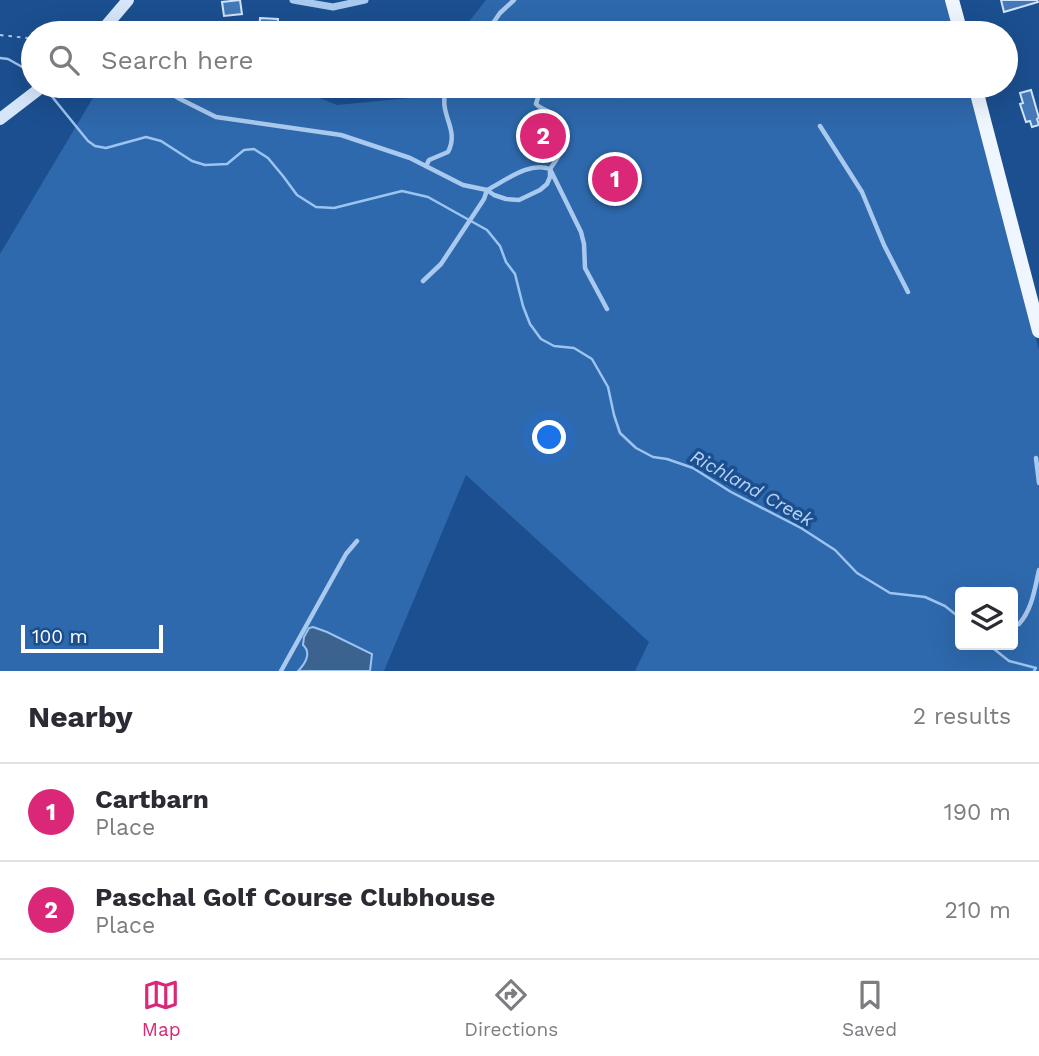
<!DOCTYPE html>
<html lang="en">
<head>
<meta charset="utf-8">
<style>
	:root { --surface:#fff; --page:#f7f7f7; --text:#2b2b33; --muted:#7c7c81; --line:#e1e1e2; --accent:#db2777 }
	body { margin:0; font-family:"Work Sans",sans-serif; background:var(--page); color:var(--text) }
	.controls { position:absolute; right:21px; bottom:21px; display:grid; overflow:hidden; border-radius:7px; box-shadow:0 7px 28px #0002 }
	.controls button { width:63px; height:63px; display:grid; place-items:center; padding:0; border:0; border-bottom:2px solid var(--line); background:var(--surface); color:var(--text); font:35px sans-serif }
	.scale { position:absolute; left:21px; bottom:18px; width:142px; box-sizing:border-box; padding-left:7px; border:4px solid #fff; border-top:0; font-size:19px; line-height:24px; white-space:nowrap; color:#fff; -webkit-text-stroke:5px #1b4f8f; paint-order:stroke }
	.you { position:absolute; left:550px; top:438px; width:24px; height:24px; margin:-18px; border:5px solid #fff; border-radius:50%; background:#1a73e8; box-shadow:0 0 0 10px #1a73e833 }
	.badge { display:grid; place-items:center; width:46px; height:46px; border-radius:50%; background:var(--accent); color:#fff; font-size:23px; font-weight:700 }
	.pin { position:absolute; translate:-50% -50%; border:4px solid #fff; box-shadow:0 2px 7px #0006 }
	.list { margin:0; padding:0; list-style:none }
	h2 { display:flex; justify-content:space-between; align-items:center; height:91px; margin:0; padding:0 28px; font-size:30px }
	h2 small { font-size:23px; font-weight:400; color:var(--muted) }
	.list li { display:grid; grid-template-columns:46px 1fr auto; gap:21px; align-items:center; box-sizing:border-box; height:98px; padding:0 28px; border-top:2px solid var(--line) }
	.list b { display:block; font-size:26px; white-space:nowrap }
	.list p { margin:0; font-size:23px; white-space:nowrap; color:var(--muted) }
	.list em { font-size:23px; font-style:normal; color:var(--muted) }
	.icon { flex:none; width:38px; height:38px; fill:none; stroke:currentColor; stroke-width:2; stroke-linecap:round; stroke-linejoin:round }
	.map { position:relative; flex:none; width:1039px; height:671px; overflow:hidden }
	.search { position:absolute; background:var(--surface); box-shadow:0 7px 28px #0002; left:21px; right:21px; top:21px; height:77px; display:flex; align-items:center; gap:18px; box-sizing:border-box; padding:0 24px; border-radius:38px; color:var(--muted); font-size:26px }
	.sheet { height:287px; background:var(--surface) }
	nav { display:flex; justify-content:space-around; align-items:center; box-sizing:border-box; height:98px; border-top:2px solid var(--line); background:var(--surface); font-size:19px; color:var(--muted) }
	nav a { display:grid; justify-items:center; gap:4px }
	nav .on { color:var(--accent) }
	.map>svg:first-child { display:block }
</style>
</head>
<body>
<div class="map">
<svg width="1039" height="671" viewBox="0 0 1039 671">
	<rect width="100%" height="100%" fill="#1b4f8f"/>
	<g fill="#2e69ad" fill-rule="evenodd">
		<polygon points="486,0 946,0 954,33 460,33"/>
		<path d="M 100,86 L 290,86 L 337,105 L 410,98 L 420,86 L 968,86 L 1039,350 L 1039,671 L 635,671 L 649,642 L 466,475 L 384,671 L 0,671 L 0,254 ZM 960,592 L 1013,592 L 1013,645 L 960,645 Z"/>
	</g>
	<path fill="#3c6290" stroke="#9cc4f0" stroke-width="2" d="M 313,627 L 327,632 L 372,654 L 370,671 L 298,671 C 305,664 312,653 303,645 L 304,637 L 309,628 Z"/>
	<g fill="none" stroke-linecap="round" stroke-linejoin="round">
		<g stroke="#9cc4f0" stroke-width="2.5">
			<polyline points="0,58 8,59 33,73"/>
			<polyline points="45,88 88,141 95,146 106,148 146,137 161,141 192,161 205,165 227,164 244,150 254,149 268,158 283,176 297,195 316,207 334,208 402,191 428,197 487,230 500,246 506,262 515,274 523,306 530,324 541,339 554,346 574,348 592,359 608,387 614,415 620,433 636,448 653,457 667,459 693,468 731,492 801,528 835,550 857,573 890,593 925,597 945,606 960,618"/>
			<polyline points="989,645 1009,661 1036,668 1034,671"/>
		</g>
	</g>
	<g fill="#4478b7" stroke="#cfe3fa" stroke-width="2">
		<polygon points="240,0 242,14 224,16 222,2"/>
		<polygon points="1001,0 1037,0 1038,2 1004,12"/>
		<polygon points="260,18 278,19 277,33 259,33"/>
		<polygon points="1031,90 1039,118 1037,119 1039,125 1032,127 1030,121 1026,122 1020,104 1023,103 1020,93"/>
		<polygon points="545,123 553,146 540,150 533,127"/>
		<polygon points="611,160 634,177 619,198 596,181"/>
	</g>
	<g fill="none" stroke-linecap="round" stroke-linejoin="round">
		<polyline stroke="#a9c9ee" stroke-width="2" stroke-dasharray="3.5 5" stroke-linecap="butt" points="0,35 27,38 33,42"/>
		<g stroke="#a9c9ee" stroke-width="4.5">
			<polyline points="486,33 500,13 514,0"/>
			<path d="M 159,86 L 180,99 L 216,117 L 341,135 L 410,158 L 463,185 L 487,190 L 494,195 L 506,199 L 519,200 L 540,190 L 547,184 L 550,177 L 550,169 C 529,161 505,181 487,190 L 484,199 L 441,264 L 423,281"/>
			<polyline points="820,126 862,192 884,245 908,292"/>
			<path d="M 426,166 L 429,160 L 448,152 C 461,127 435,113 448,86"/>
			<path d="M 607,309 L 585,268 L 584,244 L 581,232 L 550,169 C 561,154 577,129 555,115 C 549,111 541,109 536,104 L 539,94 L 567,90 L 602,94 L 610,91 L 622,96"/>
			<polyline points="1036,458 1039,483"/>
			<polyline points="964,589 968,592"/>
			<path d="M 1013,625 L 1019,624 C 1032,610 1035,588 1039,570"/>
			<polyline points="281,671 346,554 357,541"/>
		</g>
		<polyline stroke="#a9c9ee" stroke-width="7" points="293,0 333,7 365,0"/>
		<g stroke="#d6e6fa" stroke-width="12">
			<polyline points="100,33 128,0"/>
			<polyline points="0,119 43,86"/>
		</g>
		<g stroke="#f0f6ff" stroke-width="14">
			<polyline points="952,0 961,33"/>
			<polyline points="975,86 1039,331"/>
		</g>
	</g>
	<g text-anchor="middle" dominant-baseline="central" stroke-width="7" stroke-linejoin="round" paint-order="stroke">
		<g font-size="19" font-style="italic" fill="#b5d3f5" stroke="#1b4f8f">
			<text transform="translate(752 488) rotate(29)">Richland Creek</text>
		</g>
	</g>
</svg>
<div class="controls">
<button><svg class="icon" aria-label="layers" viewBox="0 0 24 24"><path d="M12 4l9 5-9 5-9-5zM3 14l9 5 9-5"/></svg></button>
</div>
<div class="scale">100 m</div>
<div class="you"></div>
<div class="pin badge" style="left:615px;top:179px">1</div>
<div class="pin badge" style="left:543px;top:136px">2</div>
<div class="search"><svg class="icon" aria-label="search" viewBox="0 0 24 24"><circle cx="10" cy="10" r="6"/><path d="M15 15l6 6"/></svg>Search here</div>
</div>
<section class="sheet">
<h2>Nearby<small>2 results</small></h2>
<ul class="list">
<li><span class="badge">1</span><div><b>Cartbarn</b><p>Place</p></div><em>190 m</em></li>
<li><span class="badge">2</span><div><b>Paschal Golf Course Clubhouse</b><p>Place</p></div><em>210 m</em></li>
</ul>
</section>
<nav>
<a class="on"><svg class="icon" aria-label="map" viewBox="0 0 24 24"><path d="M3 6l6-2 6 2 6-2v14l-6 2-6-2-6 2zM9 4v14M15 6v14"/></svg>Map</a>
<a><svg class="icon" aria-label="directions" viewBox="0 0 24 24"><path d="M12 3l9 9-9 9-9-9zM9 14v-3h6M13 9l2 2-2 2"/></svg>Directions</a>
<a><svg class="icon" aria-label="saved" viewBox="0 0 24 24"><path d="M7 4h10v16l-5-4-5 4z"/></svg>Saved</a>
</nav>
</body>
</html>
